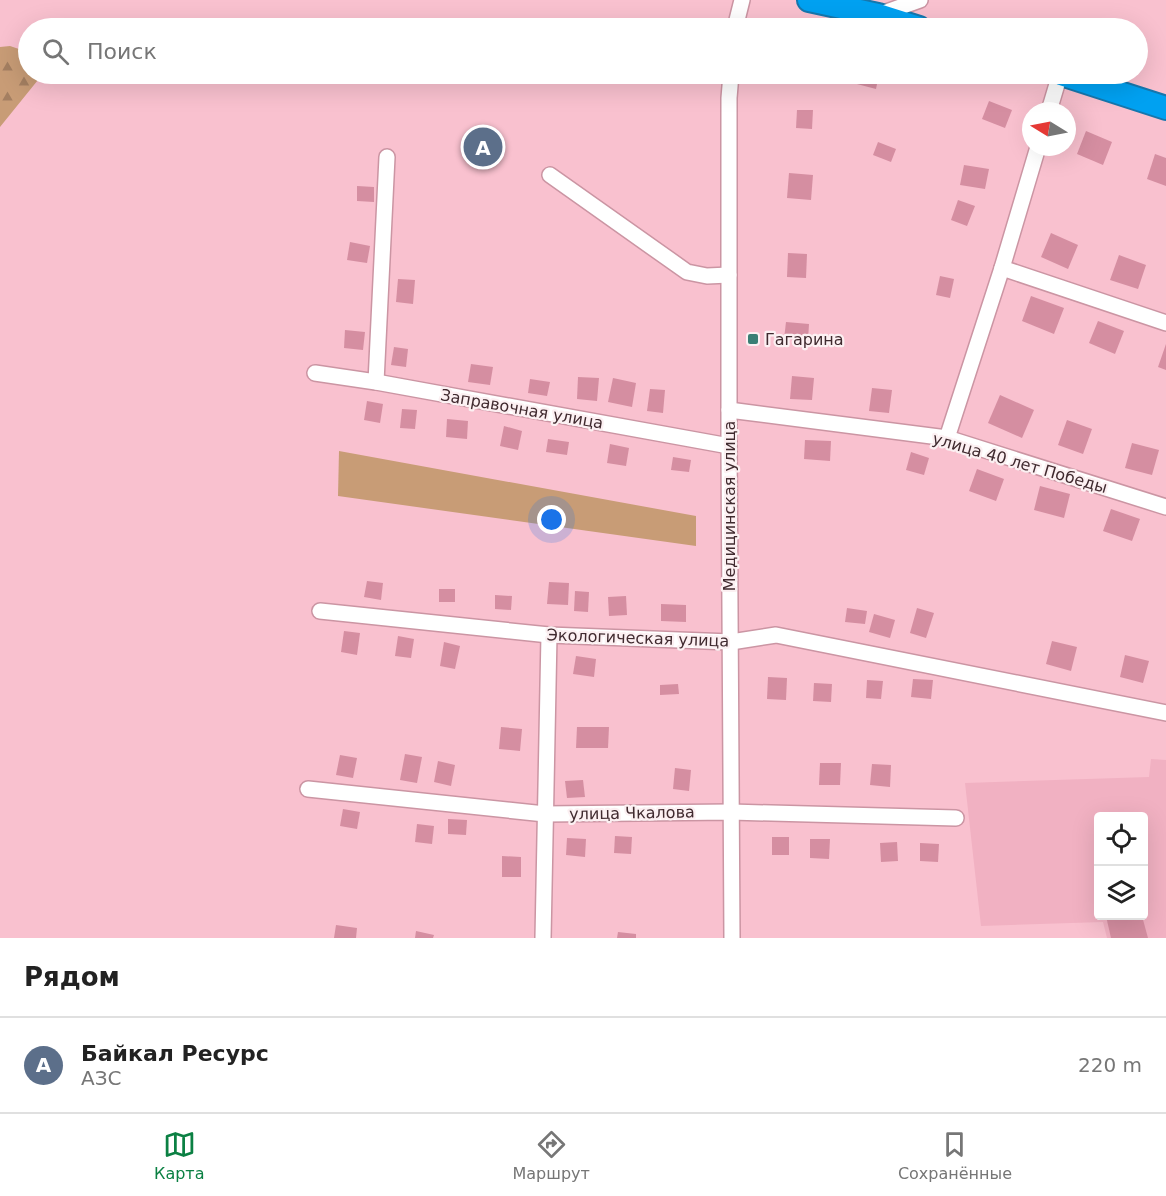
<!DOCTYPE html>
<html lang="ru">
<head>
<meta charset="utf-8">
<style>
	:root { --surface:#fff; --page:#f6f6f6; --text:#222; --muted:#767676; --line:#e0e0e0; --accent:#0b8043 }
	body { margin:0; font-family:"DejaVu Sans",sans-serif; background:var(--page); color:var(--text) }
	.controls { position:absolute; right:18px; bottom:18px; display:grid; overflow:hidden; border-radius:6px; box-shadow:0 6px 24px #0002 }
	.controls button { width:54px; height:54px; display:grid; place-items:center; padding:0; border:0; border-bottom:2px solid var(--line); background:var(--surface); color:var(--text); font:30px sans-serif }
	.compass { position:absolute; left:1022px; top:102px; width:54px; height:54px; border-radius:50%; background:var(--surface); box-shadow:0 6px 24px #0002; rotate:280deg }
	.you { position:absolute; left:552px; top:520px; width:21px; height:21px; margin:-15px; border:4px solid #fff; border-radius:50%; background:#1a73e8; box-shadow:0 0 0 9px #1a73e833 }
	.badge { display:grid; place-items:center; width:39px; height:39px; border-radius:50%; background:var(--accent); color:#fff; font-size:20px; font-weight:700 }
	.pin { position:absolute; translate:-50% -50%; border:3px solid #fff; box-shadow:0 2px 6px #0006 }
	.list { margin:0; padding:0; list-style:none }
	h2 { display:flex; justify-content:space-between; align-items:center; height:78px; margin:0; padding:0 24px; font-size:26px }
	h2 small { font-size:20px; font-weight:400; color:var(--muted) }
	.list li { display:grid; grid-template-columns:39px 1fr auto; gap:18px; align-items:center; box-sizing:border-box; height:96px; padding:0 24px; border-top:2px solid var(--line) }
	.list b { display:block; font-size:22px; white-space:nowrap }
	.list p { margin:0; font-size:20px; white-space:nowrap; color:var(--muted) }
	.list em { font-size:20px; font-style:normal; color:var(--muted) }
	.icon { flex:none; width:33px; height:33px; fill:none; stroke:currentColor; stroke-width:2; stroke-linecap:round; stroke-linejoin:round }
	.map { position:relative; flex:none; width:1166px; height:938px; overflow:hidden }
	.search { position:absolute; background:var(--surface); box-shadow:0 6px 24px #0002; left:18px; right:18px; top:18px; height:66px; display:flex; align-items:center; gap:15px; box-sizing:border-box; padding:0 21px; border-radius:33px; color:var(--muted); font-size:22px }
	.sheet { height:174px; background:var(--surface) }
	nav { display:flex; justify-content:space-around; align-items:center; box-sizing:border-box; height:84px; border-top:2px solid var(--line); background:var(--surface); font-size:16px; color:var(--muted) }
	nav a { display:grid; justify-items:center; gap:3px }
	nav .on { color:var(--accent) }
	.map>svg:first-child { display:block }
</style>
</head>
<body>
<div class="map">
<svg width="1166" height="938" viewBox="0 0 1166 938">
	<defs>
		<pattern id="forest-firs" width="22" height="20" patternUnits="userSpaceOnUse" patternTransform="scale(1.5)"><rect width="22" height="20" fill="#c89c76"/><path d="M5 1l3.5 6h-7zM16 11l3.5 6h-7z" fill="#a47f61"/></pattern>
	</defs>
	<rect width="100%" height="100%" fill="#f9c1cf"/>
	<path fill="#f1b1c2" fill-rule="evenodd" d="M 1151,759 L 1166,760 L 1166,938 L 1107,938 L 1103,922 L 981,926 L 965,783 L 1149,777 ZM 1098,816 L 1144,816 L 1144,916 L 1098,916 Z"/>
	<polygon fill="#c89c76" points="339,451 696,516 696,546 338,496"/>
	<polygon fill="url(#forest-firs)" points="10,46 28,52 28,74 42,74 42,75 0,127 0,47"/>
	<g fill="#d58ea1">
		<polygon points="855,74 879,74 876,89 853,83"/>
		<polygon points="989,101 1012,110 1005,128 982,119"/>
		<polygon points="797,110 813,110 812,129 796,128"/>
		<polygon points="1086,131 1112,142 1103,165 1077,154"/>
		<polygon points="878,142 896,149 891,162 873,155"/>
		<polygon points="1155,154 1166,158 1166,186 1147,179"/>
		<polygon points="964,165 989,169 985,189 960,185"/>
		<polygon points="789,173 813,175 811,200 787,198"/>
		<polygon points="357,186 374,187 374,202 357,201"/>
		<polygon points="958,200 975,206 967,226 951,220"/>
		<polygon points="1051,233 1078,245 1068,269 1041,257"/>
		<polygon points="350,242 370,246 367,263 347,260"/>
		<polygon points="788,253 807,254 806,278 787,277"/>
		<polygon points="1119,255 1146,265 1138,289 1110,280"/>
		<polygon points="940,276 954,279 950,298 936,295"/>
		<polygon points="398,279 415,280 413,304 396,302"/>
		<polygon points="1031,296 1064,308 1054,334 1022,321"/>
		<polygon points="1098,321 1124,331 1115,354 1089,343"/>
		<polygon points="786,322 809,324 808,341 784,339"/>
		<polygon points="345,330 365,332 363,350 344,348"/>
		<polygon points="1166,344 1166,370 1158,367"/>
		<polygon points="394,347 408,349 406,367 391,365"/>
		<polygon points="471,364 493,367 490,385 468,382"/>
		<polygon points="792,376 814,378 812,400 790,399"/>
		<polygon points="578,377 599,378 597,401 577,399"/>
		<polygon points="613,378 636,383 632,407 608,402"/>
		<polygon points="530,379 550,382 547,396 528,393"/>
		<polygon points="872,388 892,390 889,413 869,411"/>
		<polygon points="650,389 665,390 663,413 647,411"/>
		<polygon points="1000,395 1034,410 1022,438 988,423"/>
		<polygon points="367,401 383,404 380,423 364,420"/>
		<polygon points="402,409 417,410 415,429 400,428"/>
		<polygon points="447,419 468,421 467,439 446,437"/>
		<polygon points="1067,420 1092,429 1083,454 1058,445"/>
		<polygon points="504,426 522,431 518,450 500,446"/>
		<polygon points="548,439 569,442 567,455 546,452"/>
		<polygon points="805,440 831,441 830,461 804,459"/>
		<polygon points="1132,443 1159,450 1152,475 1125,468"/>
		<polygon points="610,444 629,448 626,466 607,463"/>
		<polygon points="911,452 929,458 924,475 906,470"/>
		<polygon points="673,457 691,460 689,472 671,470"/>
		<polygon points="977,469 1004,479 996,501 969,491"/>
		<polygon points="1040,486 1070,494 1064,518 1034,510"/>
		<polygon points="1111,509 1140,519 1132,541 1103,531"/>
		<polygon points="367,581 383,583 381,600 364,597"/>
		<polygon points="549,582 569,583 568,605 547,604"/>
		<rect x="439" y="589" width="16" height="13"/>
		<polygon points="575,591 589,592 588,612 574,611"/>
		<polygon points="495,595 512,596 511,610 495,609"/>
		<polygon points="626,596 627,615 609,616 608,597"/>
		<polygon points="661,604 686,605 686,622 661,621"/>
		<polygon points="847,608 867,611 865,624 845,622"/>
		<polygon points="917,608 934,613 926,638 910,633"/>
		<polygon points="874,614 895,620 890,638 869,632"/>
		<polygon points="344,631 360,633 357,655 341,652"/>
		<polygon points="398,636 414,639 411,658 395,656"/>
		<polygon points="1052,641 1077,647 1071,671 1046,664"/>
		<polygon points="444,642 460,646 455,669 440,666"/>
		<polygon points="1125,655 1149,661 1143,683 1120,677"/>
		<polygon points="576,656 596,659 594,677 573,674"/>
		<polygon points="768,677 787,678 786,700 767,699"/>
		<polygon points="913,679 933,680 931,699 911,697"/>
		<polygon points="867,680 883,681 881,699 866,698"/>
		<polygon points="814,683 832,684 831,702 813,701"/>
		<polygon points="678,684 679,694 660,695 660,685"/>
		<polygon points="501,727 522,729 520,751 499,749"/>
		<polygon points="577,727 609,727 608,748 576,748"/>
		<polygon points="405,754 422,757 417,783 400,780"/>
		<polygon points="340,755 357,758 353,778 336,775"/>
		<polygon points="438,761 455,765 451,786 434,782"/>
		<polygon points="820,763 841,763 840,785 819,785"/>
		<polygon points="872,764 891,765 890,787 870,785"/>
		<polygon points="675,768 691,770 689,791 673,789"/>
		<polygon points="583,780 585,797 567,798 565,781"/>
		<polygon points="343,809 360,812 357,829 340,826"/>
		<polygon points="448,819 467,820 466,835 448,834"/>
		<polygon points="417,824 434,826 432,844 415,842"/>
		<polygon points="615,836 632,837 631,854 614,853"/>
		<rect x="772" y="837" width="17" height="18"/>
		<polygon points="567,838 586,839 585,857 566,855"/>
		<polygon points="810,839 830,839 829,859 810,858"/>
		<polygon points="897,842 898,861 881,862 880,843"/>
		<polygon points="920,843 939,844 938,862 920,861"/>
		<polygon points="502,856 521,857 521,877 502,877"/>
		<polygon points="1106,916 1142,916 1148,938 1111,938"/>
		<polygon points="336,925 357,928 356,938 334,938"/>
		<polygon points="416,931 434,935 433,938 415,938"/>
		<polygon points="618,932 636,934 636,938 617,938"/>
	</g>
	<g fill="none" stroke-linecap="round" stroke-linejoin="round">
		<defs>
			<g id="minor">
				<polyline points="878,15 920,0"/>
				<polyline points="735,28 742,0"/>
				<polyline points="731,74 729,98 729,446 732,938"/>
				<polyline points="1049,111 1060,74"/>
				<polyline points="550,175 687,272 707,276 729,275"/>
				<polyline points="1002,268 1166,323"/>
				<polyline points="315,373 376,382 729,446"/>
				<polyline points="376,382 387,157"/>
				<polyline points="729,410 947,438 1166,507"/>
				<polyline points="947,438 1002,268 1038,147"/>
				<polyline points="320,611 549,635 731,642 776,635 1166,713"/>
				<polyline points="308,789 545,814 731,812 956,818"/>
				<polyline points="543,938 549,635"/>
			</g>
			<g id="highway">
				<polyline points="809,0 878,15 919,28"/>
				<polyline points="1061,74 1166,108"/>
			</g>
		</defs>
		<use href="#minor" stroke="#cb95a3" stroke-width="18"/>
		<use href="#highway" stroke="#1677ad" stroke-width="26"/>
		<use href="#minor" stroke="#fff" stroke-width="15"/>
		<use href="#highway" stroke="#00a1f1" stroke-width="22"/>
	</g>
	<rect fill="#3a7f75" stroke="#fcf0f2" stroke-width="2" x="747" y="333" width="12" height="12" rx="3"/>
	<g text-anchor="middle" dominant-baseline="central" stroke-width="4.5" stroke-linejoin="round" paint-order="stroke">
		<g font-size="16" fill="#402a2f" stroke="#fcf0f2" text-anchor="start">
			<text x="765" y="339">Гагарина</text>
		</g>
		<g font-size="16" fill="#402a2f" stroke="#fcf0f2">
			<text transform="translate(522 409) rotate(10)">Заправочная улица</text>
			<text transform="translate(1020 463) rotate(16)">улица 40 лет Победы</text>
			<text transform="translate(729 506) rotate(-90)">Медицинская улица</text>
			<text transform="translate(638 638) rotate(2)">Экологическая улица</text>
			<text transform="translate(632 813) rotate(-1)">улица Чкалова</text>
		</g>
	</g>
</svg>
<div class="controls">
<button><svg class="icon" aria-label="locate" viewBox="0 0 24 24"><circle cx="12" cy="12" r="6"/><path d="M12 2v4M12 18v4M2 12h4M18 12h4"/></svg></button>
<button><svg class="icon" aria-label="layers" viewBox="0 0 24 24"><path d="M12 4l9 5-9 5-9-5zM3 14l9 5 9-5"/></svg></button>
</div>
<svg class="compass" viewBox="-18 -18 36 36"><path d="M0-13l5 13h-10z" fill="#e53935"/><path d="M0 13l5-13h-10z" fill="#767676"/></svg>
<div class="you"></div>
<div class="pin badge" style="left:483px;top:147px;background:#5c6f8a">A</div>
<div class="search"><svg class="icon" aria-label="search" viewBox="0 0 24 24"><circle cx="10" cy="10" r="6"/><path d="M15 15l6 6"/></svg>Поиск</div>
</div>
<section class="sheet">
<h2>Рядом<small></small></h2>
<ul class="list">
<li><span class="badge" style="background:#5c6f8a">A</span><div><b>Байкал Ресурс</b><p>АЗС</p></div><em>220 m</em></li>
</ul>
</section>
<nav>
<a class="on"><svg class="icon" aria-label="map" viewBox="0 0 24 24"><path d="M3 6l6-2 6 2 6-2v14l-6 2-6-2-6 2zM9 4v14M15 6v14"/></svg>Карта</a>
<a><svg class="icon" aria-label="directions" viewBox="0 0 24 24"><path d="M12 3l9 9-9 9-9-9zM9 14v-3h6M13 9l2 2-2 2"/></svg>Маршрут</a>
<a><svg class="icon" aria-label="saved" viewBox="0 0 24 24"><path d="M7 4h10v16l-5-4-5 4z"/></svg>Сохранённые</a>
</nav>
</body>
</html>
